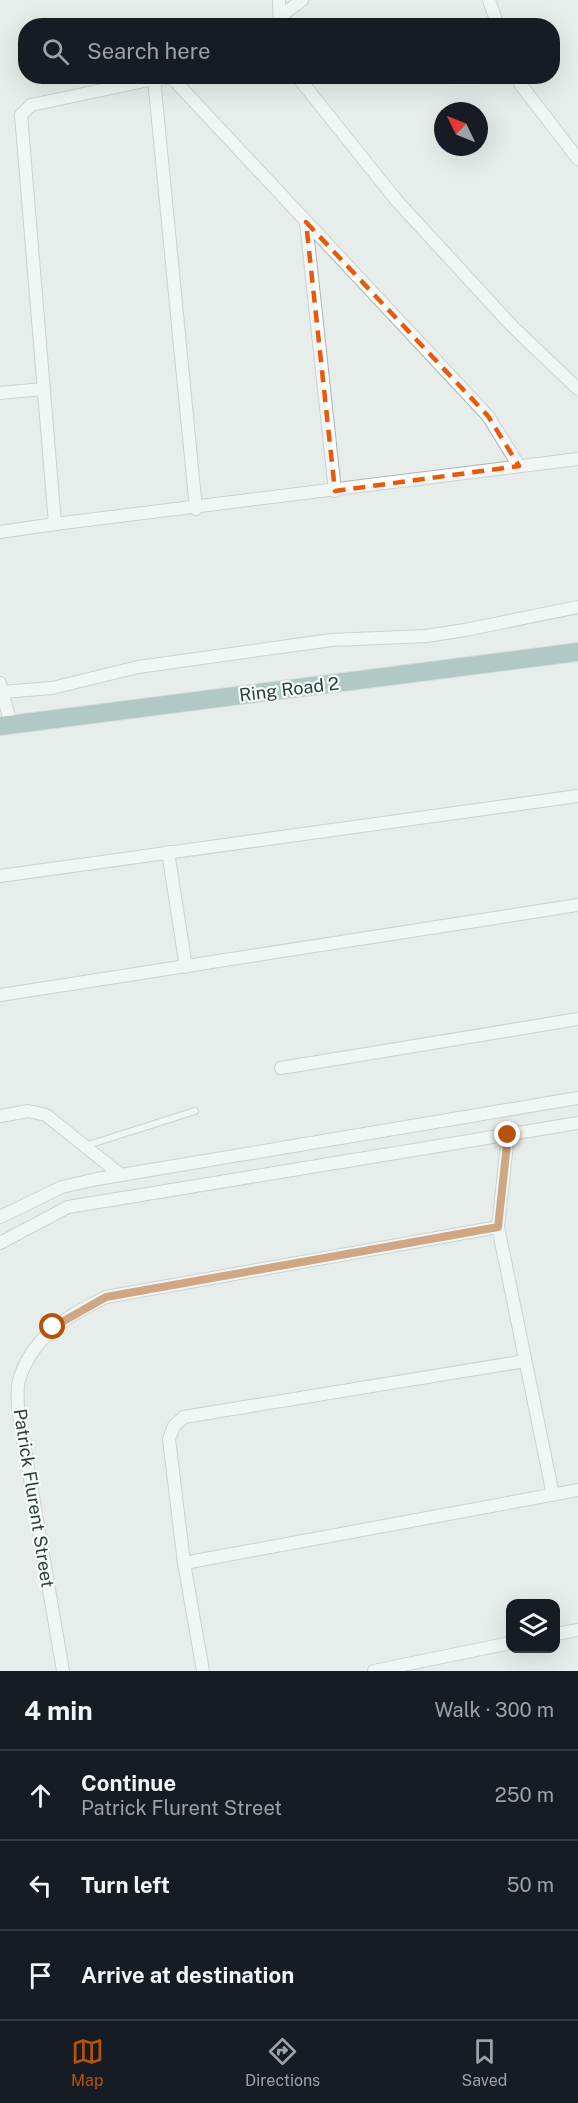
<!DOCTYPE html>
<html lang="en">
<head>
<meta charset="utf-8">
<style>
	:root { --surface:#171b24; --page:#20242c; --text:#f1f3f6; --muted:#9ea1a6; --line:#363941; --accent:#b45309 }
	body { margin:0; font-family:"Public Sans",sans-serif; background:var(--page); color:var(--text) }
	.controls { position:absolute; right:18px; bottom:18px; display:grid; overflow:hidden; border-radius:12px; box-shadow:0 6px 24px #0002 }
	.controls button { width:54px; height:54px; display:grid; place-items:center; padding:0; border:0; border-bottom:2px solid var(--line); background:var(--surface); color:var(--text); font:30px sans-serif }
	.compass { position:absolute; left:434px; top:102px; width:54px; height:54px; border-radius:50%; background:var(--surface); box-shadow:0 6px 24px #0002; rotate:313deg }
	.stop { position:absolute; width:18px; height:18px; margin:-14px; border:4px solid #b45309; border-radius:50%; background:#fff }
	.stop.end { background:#b45309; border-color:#fff; box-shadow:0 2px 6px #0008 }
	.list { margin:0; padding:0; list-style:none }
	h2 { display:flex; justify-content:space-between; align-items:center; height:78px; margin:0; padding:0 24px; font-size:26px }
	h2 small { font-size:20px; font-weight:400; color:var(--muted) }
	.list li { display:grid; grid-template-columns:39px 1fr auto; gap:18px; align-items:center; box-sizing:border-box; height:90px; padding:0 24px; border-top:2px solid var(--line) }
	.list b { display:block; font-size:22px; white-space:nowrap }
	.list p { margin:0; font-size:20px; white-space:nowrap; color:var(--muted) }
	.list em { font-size:20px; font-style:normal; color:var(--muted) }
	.icon { flex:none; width:33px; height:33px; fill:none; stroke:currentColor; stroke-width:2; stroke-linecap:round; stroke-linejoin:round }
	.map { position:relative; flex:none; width:578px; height:1671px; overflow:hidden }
	.search { position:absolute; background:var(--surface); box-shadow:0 6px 24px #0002; left:18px; right:18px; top:18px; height:66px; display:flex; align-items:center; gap:15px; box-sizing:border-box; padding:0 21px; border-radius:24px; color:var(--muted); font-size:22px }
	.sheet { height:348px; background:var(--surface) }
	nav { display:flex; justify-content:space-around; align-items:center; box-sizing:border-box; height:84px; border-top:2px solid var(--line); background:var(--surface); font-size:16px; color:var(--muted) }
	nav a { display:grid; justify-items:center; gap:3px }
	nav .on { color:var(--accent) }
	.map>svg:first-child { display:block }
</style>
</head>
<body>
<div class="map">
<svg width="578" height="1671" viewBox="0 0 578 1671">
	<rect width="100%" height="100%" fill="#e6edeb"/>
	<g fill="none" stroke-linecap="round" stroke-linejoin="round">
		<defs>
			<polyline id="service" points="85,1146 195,1111"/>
			<g id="minor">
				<polyline points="279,0 280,26"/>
				<polyline points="489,0 498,26"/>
				<polyline points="281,16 302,0"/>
				<polyline points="297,76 397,201 513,327 578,389"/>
				<polyline points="518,76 521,85 578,159"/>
				<polyline points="154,79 196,509"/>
				<polyline points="306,222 335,491"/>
				<polyline points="0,393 43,389"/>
				<polyline points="519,466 488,416 175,81 170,78 154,79 31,105 21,115 55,524 578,459"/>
				<polyline points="0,532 55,524"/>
				<polyline points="0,683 11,725"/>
				<polyline points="2,692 52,688 138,667 331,640 426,636 465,630 578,607"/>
				<polyline points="168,852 186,967"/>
				<polyline points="0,876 578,796"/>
				<polyline points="0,995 578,905"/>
				<polyline points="281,1068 578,1019"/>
				<polyline points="0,1116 28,1111 46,1115 121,1175"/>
				<polyline points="508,1135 498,1227 553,1495"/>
				<polyline points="0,1217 62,1187 97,1179 578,1098"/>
				<polyline points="0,1243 68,1207 578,1123"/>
				<polyline points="184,1563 578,1490"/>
				<polyline points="556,1634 578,1630"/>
				<path d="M 63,1671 L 18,1409 C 18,1399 16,1386 20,1377 C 34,1335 69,1315 106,1297 L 498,1227"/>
				<polyline points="203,1671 184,1563 169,1439 174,1426 184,1417 525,1361"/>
				<polyline points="374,1671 510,1643"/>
			</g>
			<polyline id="primary" points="0,726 578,652"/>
		</defs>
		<use href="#service" stroke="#a9b5b2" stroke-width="8"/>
		<use href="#minor" stroke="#a9b5b2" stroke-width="14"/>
		<use href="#primary" stroke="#c3c9c8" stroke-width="20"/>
		<use href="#service" stroke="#fff" stroke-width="6"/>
		<use href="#minor" stroke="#fff" stroke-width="12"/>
		<use href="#primary" stroke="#709e95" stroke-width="18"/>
	</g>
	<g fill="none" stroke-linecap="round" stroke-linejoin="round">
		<polyline stroke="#b45309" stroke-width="8" points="53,1327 106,1297 498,1227 508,1135"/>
	</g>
	<path d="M0 0H578V1671H0ZM 306,222 L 488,416 L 519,466 L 335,491 Z" fill="#e6edeb" fill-opacity=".55" fill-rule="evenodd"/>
	<path fill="none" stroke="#e8590c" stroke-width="4.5" stroke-dasharray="12 8" stroke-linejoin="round" d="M 306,222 L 488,416 L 519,466 L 335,491 Z"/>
	<g text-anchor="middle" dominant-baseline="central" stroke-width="4.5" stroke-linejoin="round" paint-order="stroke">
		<g font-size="18" fill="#273e39" stroke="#f6faf8">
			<text transform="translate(289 689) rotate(-7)">Ring Road 2</text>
			<text transform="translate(34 1498) rotate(81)">Patrick Flurent Street</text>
		</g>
	</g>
</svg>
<div class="controls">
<button><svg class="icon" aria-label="layers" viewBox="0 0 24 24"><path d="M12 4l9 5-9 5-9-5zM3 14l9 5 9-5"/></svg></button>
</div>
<svg class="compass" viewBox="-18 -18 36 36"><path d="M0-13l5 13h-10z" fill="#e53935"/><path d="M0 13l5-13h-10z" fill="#9ea1a6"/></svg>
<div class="stop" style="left:53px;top:1327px"></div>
<div class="stop end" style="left:508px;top:1135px"></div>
<div class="search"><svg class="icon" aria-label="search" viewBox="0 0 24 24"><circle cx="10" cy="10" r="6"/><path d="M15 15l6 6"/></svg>Search here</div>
</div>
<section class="sheet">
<h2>4 min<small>Walk · 300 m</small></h2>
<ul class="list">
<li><svg class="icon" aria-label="ahead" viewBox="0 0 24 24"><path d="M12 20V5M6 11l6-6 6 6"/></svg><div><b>Continue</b><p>Patrick Flurent Street</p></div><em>250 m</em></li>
<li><svg class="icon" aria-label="left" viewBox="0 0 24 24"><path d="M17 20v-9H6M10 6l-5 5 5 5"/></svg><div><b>Turn left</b></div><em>50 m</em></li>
<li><svg class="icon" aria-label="arrive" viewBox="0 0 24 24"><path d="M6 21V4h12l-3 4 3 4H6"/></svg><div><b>Arrive at destination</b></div></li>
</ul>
</section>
<nav>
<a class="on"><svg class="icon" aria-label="map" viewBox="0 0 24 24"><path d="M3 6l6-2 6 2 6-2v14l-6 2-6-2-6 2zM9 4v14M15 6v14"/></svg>Map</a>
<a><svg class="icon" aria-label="directions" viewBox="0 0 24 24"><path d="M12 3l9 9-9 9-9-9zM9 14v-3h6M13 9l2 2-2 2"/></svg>Directions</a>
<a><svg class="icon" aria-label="saved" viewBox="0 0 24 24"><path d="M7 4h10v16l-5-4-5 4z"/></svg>Saved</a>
</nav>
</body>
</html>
